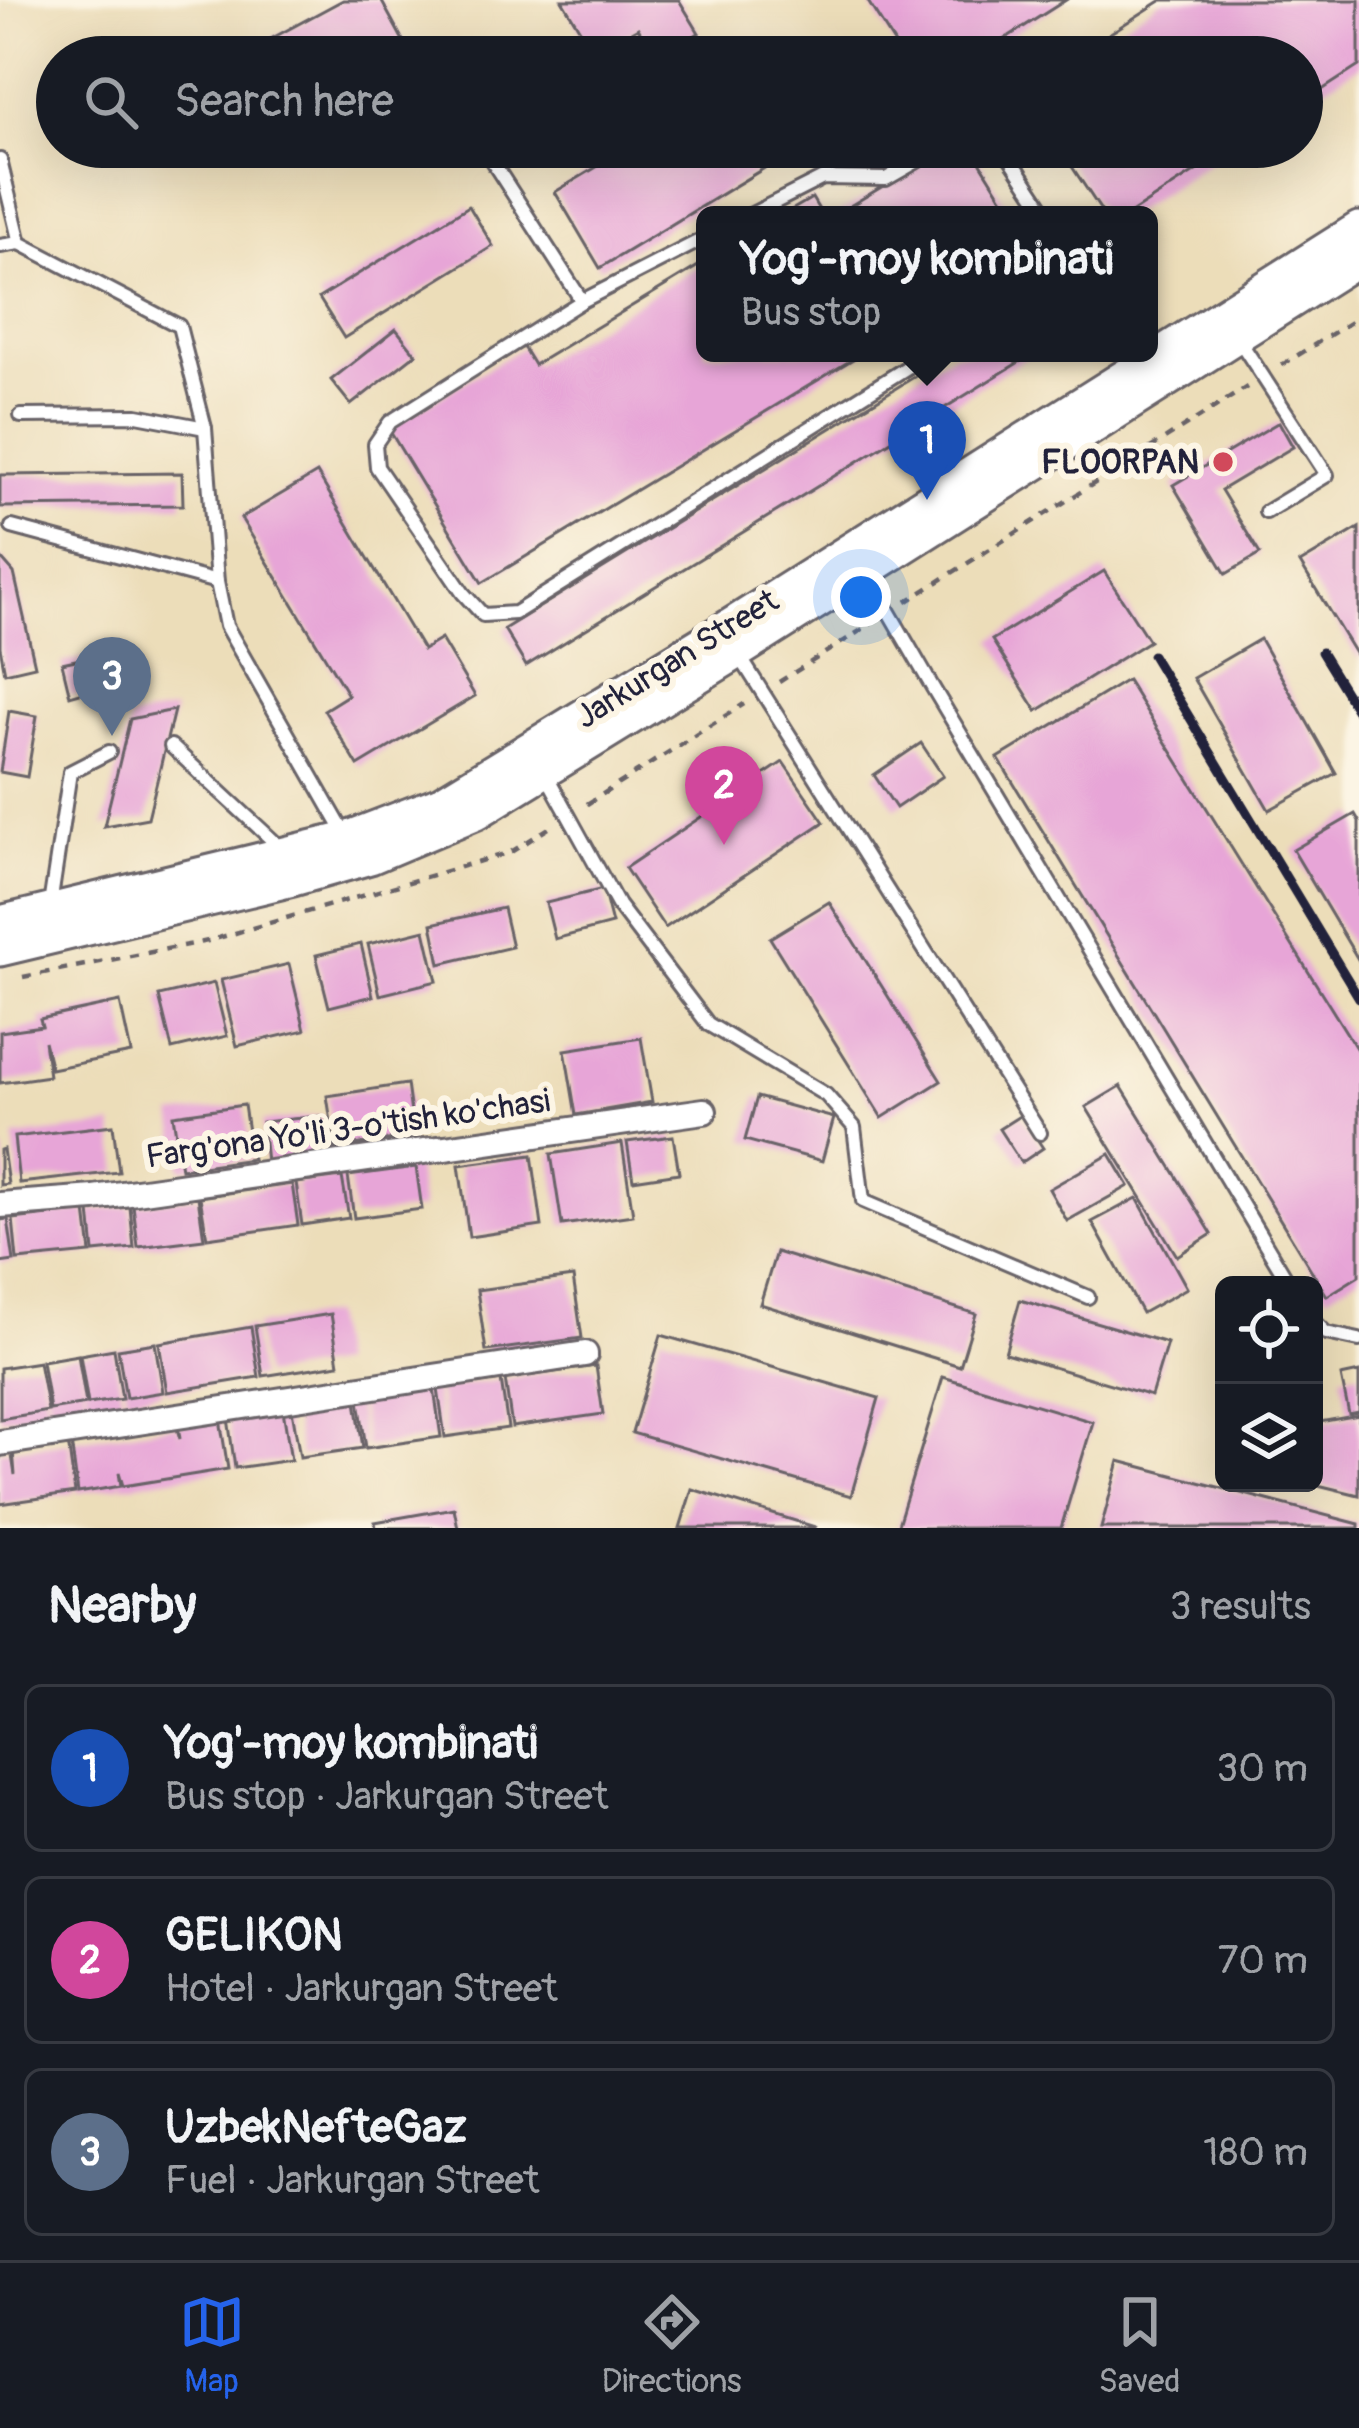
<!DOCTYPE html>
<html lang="en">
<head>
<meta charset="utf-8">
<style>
	:root { --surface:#171b24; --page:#242831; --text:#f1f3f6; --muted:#9ea1a6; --line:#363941; --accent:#2563eb }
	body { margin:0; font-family:Pangolin,sans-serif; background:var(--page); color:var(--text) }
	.controls { position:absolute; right:36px; bottom:36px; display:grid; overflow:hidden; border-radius:18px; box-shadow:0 12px 48px #0002 }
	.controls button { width:108px; height:108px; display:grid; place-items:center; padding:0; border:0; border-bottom:3px solid var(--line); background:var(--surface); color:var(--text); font:60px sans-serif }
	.you { position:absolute; left:861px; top:597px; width:42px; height:42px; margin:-30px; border:9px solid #fff; border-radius:50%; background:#1a73e8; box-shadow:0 0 0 18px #1a73e833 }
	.badge { display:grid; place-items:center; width:78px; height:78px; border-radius:50%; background:var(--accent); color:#fff; font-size:39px; font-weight:700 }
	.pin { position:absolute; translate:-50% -99px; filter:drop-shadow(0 3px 6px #0008) }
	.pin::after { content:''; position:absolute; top:63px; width:42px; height:36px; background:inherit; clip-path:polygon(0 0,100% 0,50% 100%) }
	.popup { position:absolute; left:696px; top:206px; width:462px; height:156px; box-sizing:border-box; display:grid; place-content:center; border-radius:18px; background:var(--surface); filter:drop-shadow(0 3px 9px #0005); font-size:39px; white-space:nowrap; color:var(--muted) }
	.popup b { font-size:45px; color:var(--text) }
	.popup::after { content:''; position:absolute; left:50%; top:100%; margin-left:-24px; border:24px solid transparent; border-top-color:var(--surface) }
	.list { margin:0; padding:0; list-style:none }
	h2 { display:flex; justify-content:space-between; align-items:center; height:156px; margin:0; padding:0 48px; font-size:51px }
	h2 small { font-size:39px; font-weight:400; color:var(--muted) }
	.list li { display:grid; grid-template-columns:78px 1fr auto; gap:36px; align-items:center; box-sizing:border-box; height:168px; margin:0 24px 24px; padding:0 24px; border:3px solid var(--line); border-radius:18px }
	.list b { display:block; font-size:45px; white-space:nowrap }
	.list p { margin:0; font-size:39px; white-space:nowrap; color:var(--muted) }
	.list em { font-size:39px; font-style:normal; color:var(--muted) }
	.icon { flex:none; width:66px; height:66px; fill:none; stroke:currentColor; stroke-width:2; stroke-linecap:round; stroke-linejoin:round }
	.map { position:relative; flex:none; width:1359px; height:1528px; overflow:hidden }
	.search { position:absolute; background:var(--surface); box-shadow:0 12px 48px #0002; left:36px; right:36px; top:36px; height:132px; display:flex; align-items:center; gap:30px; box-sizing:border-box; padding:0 42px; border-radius:66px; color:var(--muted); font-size:45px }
	.sheet { height:732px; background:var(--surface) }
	nav { display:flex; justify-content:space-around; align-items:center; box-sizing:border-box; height:168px; border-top:3px solid var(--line); background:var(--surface); font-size:33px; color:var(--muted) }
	nav a { display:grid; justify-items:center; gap:6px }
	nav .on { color:var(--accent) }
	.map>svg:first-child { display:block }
</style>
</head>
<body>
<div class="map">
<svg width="1359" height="1528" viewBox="0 0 1359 1528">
	<rect width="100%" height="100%" fill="#fcf5e5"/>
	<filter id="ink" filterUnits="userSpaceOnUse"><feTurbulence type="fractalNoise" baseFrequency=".00833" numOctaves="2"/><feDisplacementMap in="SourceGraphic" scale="24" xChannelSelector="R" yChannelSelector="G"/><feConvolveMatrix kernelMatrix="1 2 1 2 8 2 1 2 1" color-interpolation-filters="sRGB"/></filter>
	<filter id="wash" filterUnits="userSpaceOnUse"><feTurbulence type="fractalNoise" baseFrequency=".004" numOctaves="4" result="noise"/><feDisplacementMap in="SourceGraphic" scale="48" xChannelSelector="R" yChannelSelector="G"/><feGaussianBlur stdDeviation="2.7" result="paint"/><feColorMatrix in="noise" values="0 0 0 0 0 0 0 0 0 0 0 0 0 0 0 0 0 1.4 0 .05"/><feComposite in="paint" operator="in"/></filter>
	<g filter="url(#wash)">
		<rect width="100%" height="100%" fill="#ecddb9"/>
		<g id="blocks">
			<g fill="#e7a5d7">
				<polygon points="343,0 381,0 406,46 386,57 237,57"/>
				<polygon points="562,0 679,0 699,33 655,57 638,28 594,53"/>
				<polygon points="867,0 1066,0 976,57 903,57"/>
				<polygon points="1162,0 1359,0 1359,66 1302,103 1302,57 1073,57"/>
				<polygon points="630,147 799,147 600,268 555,192"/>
				<polygon points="948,147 971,147 1013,215 835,215"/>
				<polygon points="1059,147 1233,147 1128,215 1104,215"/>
				<polygon points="812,198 822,215 783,215"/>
				<polygon points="469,206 493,246 344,338 319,298"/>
				<polygon points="705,262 705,353 863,353 482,583 388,428 523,347 534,365"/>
				<polygon points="396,329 416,354 351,405 331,380"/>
				<polygon points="953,353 1034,353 526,666 504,629"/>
				<polygon points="1279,422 1293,447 1221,490 1260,554 1226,574 1173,485"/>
				<polygon points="182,473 183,505 0,507 0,475"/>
				<polygon points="317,473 423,650 441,639 475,696 358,766 324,710 348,695 241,518"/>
				<polygon points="1359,528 1359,660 1300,563"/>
				<polygon points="0,557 14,573 35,666 5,673 0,647"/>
				<polygon points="1104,571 1149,641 1037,711 992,640"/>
				<polygon points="1260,639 1336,773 1269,810 1193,678"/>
				<polygon points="122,650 129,679 70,696 62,663"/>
				<polygon points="1127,680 1359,1053 1359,1276 1327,1296 998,758"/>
				<polygon points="174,710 148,818 104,826 130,719"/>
				<polygon points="9,711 37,716 27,777 0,772"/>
				<polygon points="921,743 943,776 896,808 874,775"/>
				<polygon points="783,762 824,822 665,928 625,868"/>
				<polygon points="1355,814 1359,821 1359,961 1293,850"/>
				<polygon points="603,889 612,924 555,939 546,903"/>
				<polygon points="829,902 941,1081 882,1118 770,938"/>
				<polygon points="503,908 512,947 440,964 432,924"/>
				<polygon points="425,930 437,981 380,995 368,944"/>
				<polygon points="361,944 373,996 329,1007 316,955"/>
				<polygon points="289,964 305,1030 237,1046 221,980"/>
				<polygon points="214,983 227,1036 172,1049 159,996"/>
				<polygon points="120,1002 131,1053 51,1069 44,1041 49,1076 0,1083 0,1032 42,1026 40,1019"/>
				<polygon points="641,1038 652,1102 576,1115 565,1050"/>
				<polygon points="407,1084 414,1136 335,1148 327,1096"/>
				<polygon points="1121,1086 1212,1234 1177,1256 1086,1107"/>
				<polygon points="757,1097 834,1118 822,1161 745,1140"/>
				<polygon points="244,1105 252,1159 181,1169 173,1115"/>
				<polygon points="1021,1115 1043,1148 1021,1163 999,1129"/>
				<polygon points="321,1116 325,1157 266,1163 262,1122"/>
				<polygon points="113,1125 119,1172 19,1183 14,1137"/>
				<polygon points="673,1136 679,1173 633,1180 627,1142"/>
				<polygon points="622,1143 633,1215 562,1225 551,1154"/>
				<polygon points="3,1149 8,1184 0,1185 0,1150"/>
				<polygon points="1110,1154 1129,1186 1067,1221 1049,1189"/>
				<polygon points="532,1155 542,1226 469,1237 459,1165"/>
				<polygon points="416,1167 422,1209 354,1218 348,1176"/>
				<polygon points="342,1177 349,1218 302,1225 296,1183"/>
				<polygon points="292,1184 298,1225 207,1238 200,1197"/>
				<polygon points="198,1197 204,1239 138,1247 133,1205"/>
				<polygon points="1137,1198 1187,1288 1142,1313 1092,1222"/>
				<polygon points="130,1207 134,1248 94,1252 90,1211"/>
				<polygon points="86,1211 91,1253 17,1260 13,1219"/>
				<polygon points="8,1219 14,1261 0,1263 0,1220"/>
				<polygon points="776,1252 976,1314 960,1366 760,1304"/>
				<polygon points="573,1277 582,1338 486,1351 477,1290"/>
				<polygon points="1020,1300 1167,1343 1151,1396 1005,1353"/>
				<polygon points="331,1314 339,1364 263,1376 255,1326"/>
				<polygon points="251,1327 259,1377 167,1392 159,1343"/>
				<polygon points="661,1335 879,1398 851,1496 632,1433"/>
				<polygon points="155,1343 163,1392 126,1398 118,1349"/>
				<polygon points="114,1349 122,1399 88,1404 80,1355"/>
				<polygon points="78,1355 86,1404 50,1410 42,1361"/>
				<polygon points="39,1362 48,1411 0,1419 0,1368"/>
				<polygon points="596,1366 603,1414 512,1427 505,1379"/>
				<polygon points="1359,1372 1359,1412 1349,1414 1341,1376"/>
				<polygon points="943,1377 1093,1422 1061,1528 897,1528"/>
				<polygon points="501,1380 508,1428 445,1437 438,1389"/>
				<polygon points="434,1389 441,1437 366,1448 359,1400"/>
				<polygon points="356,1401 363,1448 300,1457 292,1410"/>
				<polygon points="283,1410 291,1460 235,1468 228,1418"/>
				<polygon points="1359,1415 1359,1495 1314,1484 1314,1423"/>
				<polygon points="220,1419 228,1469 123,1486 119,1472 121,1486 78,1493 71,1441 176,1425 180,1439 178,1425"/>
				<polygon points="68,1442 75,1493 0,1504 0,1451 11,1449 15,1475 13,1449"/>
				<polygon points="1119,1461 1359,1524 1359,1528 1101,1528"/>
				<polygon points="692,1489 815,1527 814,1528 680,1528"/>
				<polygon points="454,1508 458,1528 376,1528 375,1522"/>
			</g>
		</g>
	</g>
	<g filter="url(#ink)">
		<use href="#blocks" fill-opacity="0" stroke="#696367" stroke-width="3"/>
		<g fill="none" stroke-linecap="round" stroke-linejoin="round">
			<defs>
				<g id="lane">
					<polyline points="483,147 582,301"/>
					<polyline points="1003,147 1048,215"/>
					<polyline points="0,160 20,243 179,326 205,428 217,582 226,626 347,838"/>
					<polyline points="750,215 823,178 886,179 942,147"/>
					<polyline points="705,238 582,301 390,422 375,444 377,467 463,593 483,615 515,613 930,353"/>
					<polyline points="0,246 20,243"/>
					<polyline points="1239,340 1327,475 1266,512"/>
					<polyline points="21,416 137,415 205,428"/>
					<polyline points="12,527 217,582"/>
					<polyline points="868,570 889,612 933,688 1290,1285"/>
					<polyline points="737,652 1040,1133"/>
					<polyline points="171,746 282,849"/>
					<polyline points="544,771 618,905 708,1024 826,1095 854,1127 863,1201 1088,1297"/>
					<polyline points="50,905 70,772 109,752"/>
					<polyline points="1314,1321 1326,1333 1359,1340"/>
				</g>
				<g id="street">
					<polyline points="0,1205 94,1198 704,1111"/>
					<polyline points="0,1443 585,1354"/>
				</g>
				<g id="secondary">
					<polyline points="0,923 347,839 441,803 724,630 1359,229"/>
					<polyline points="0,949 293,879 370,857 477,812 737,652 1359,258"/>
				</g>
			</defs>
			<use href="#lane" stroke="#696367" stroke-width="18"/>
			<use href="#street" stroke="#696367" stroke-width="30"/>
			<use href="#secondary" stroke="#696367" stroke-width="39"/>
			<g stroke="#696367" stroke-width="4.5" stroke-dasharray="9 9" stroke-linecap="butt">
				<polyline points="1282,365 1359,317"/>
				<polyline points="906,602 1247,387"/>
				<polyline points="779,682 871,624"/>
				<polyline points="587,804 744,704"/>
				<polyline points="23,977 208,941 511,852 552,826"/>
			</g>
			<use href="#lane" stroke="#fff" stroke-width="12"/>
			<use href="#street" stroke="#fff" stroke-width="24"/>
			<use href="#secondary" stroke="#fff" stroke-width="33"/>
			<g stroke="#22223b" stroke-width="9">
				<polyline points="1321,652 1359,714"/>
				<polyline points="1152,655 1359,998"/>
			</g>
		</g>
	</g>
	<circle fill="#d1495b" stroke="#fcf5e5" stroke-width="4.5" cx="1223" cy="462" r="12"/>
	<g text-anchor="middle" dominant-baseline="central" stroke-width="12" stroke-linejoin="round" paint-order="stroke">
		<g font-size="33" font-weight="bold" fill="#22223b" stroke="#fcf5e5" text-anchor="end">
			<text x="1199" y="462">FLOORPAN</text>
		</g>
		<g font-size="33" fill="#22223b" stroke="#fcf5e5">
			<text transform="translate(677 659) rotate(-32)">Jarkurgan Street</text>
			<text transform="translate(348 1129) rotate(-8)">Farg'ona Yo'li 3-o'tish ko'chasi</text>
		</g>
	</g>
</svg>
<div class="controls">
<button><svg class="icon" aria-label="locate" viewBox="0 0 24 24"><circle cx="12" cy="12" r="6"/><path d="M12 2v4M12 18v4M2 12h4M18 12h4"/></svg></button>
<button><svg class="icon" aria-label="layers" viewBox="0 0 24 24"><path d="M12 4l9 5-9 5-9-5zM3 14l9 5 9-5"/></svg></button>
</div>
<div class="you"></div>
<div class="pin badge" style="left:927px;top:500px;background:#1a4fb4">1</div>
<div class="popup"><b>Yog'-moy kombinati</b>Bus stop</div>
<div class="pin badge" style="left:724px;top:845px;background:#d1479c">2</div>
<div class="pin badge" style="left:112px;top:736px;background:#5c6f8a">3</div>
<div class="search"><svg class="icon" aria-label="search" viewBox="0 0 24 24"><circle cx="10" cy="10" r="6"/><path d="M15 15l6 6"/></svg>Search here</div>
</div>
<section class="sheet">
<h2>Nearby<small>3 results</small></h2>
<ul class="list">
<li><span class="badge" style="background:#1a4fb4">1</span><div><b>Yog'-moy kombinati</b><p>Bus stop · Jarkurgan Street</p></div><em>30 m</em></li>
<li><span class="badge" style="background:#d1479c">2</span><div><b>GELIKON</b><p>Hotel · Jarkurgan Street</p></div><em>70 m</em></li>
<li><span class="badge" style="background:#5c6f8a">3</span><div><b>UzbekNefteGaz</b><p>Fuel · Jarkurgan Street</p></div><em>180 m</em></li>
</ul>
</section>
<nav>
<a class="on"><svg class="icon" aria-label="map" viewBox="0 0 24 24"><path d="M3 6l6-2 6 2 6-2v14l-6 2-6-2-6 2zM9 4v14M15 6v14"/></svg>Map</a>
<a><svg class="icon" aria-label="directions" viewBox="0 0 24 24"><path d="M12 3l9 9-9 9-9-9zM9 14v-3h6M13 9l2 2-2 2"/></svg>Directions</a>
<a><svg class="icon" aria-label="saved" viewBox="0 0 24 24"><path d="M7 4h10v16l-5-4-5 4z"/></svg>Saved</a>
</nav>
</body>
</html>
